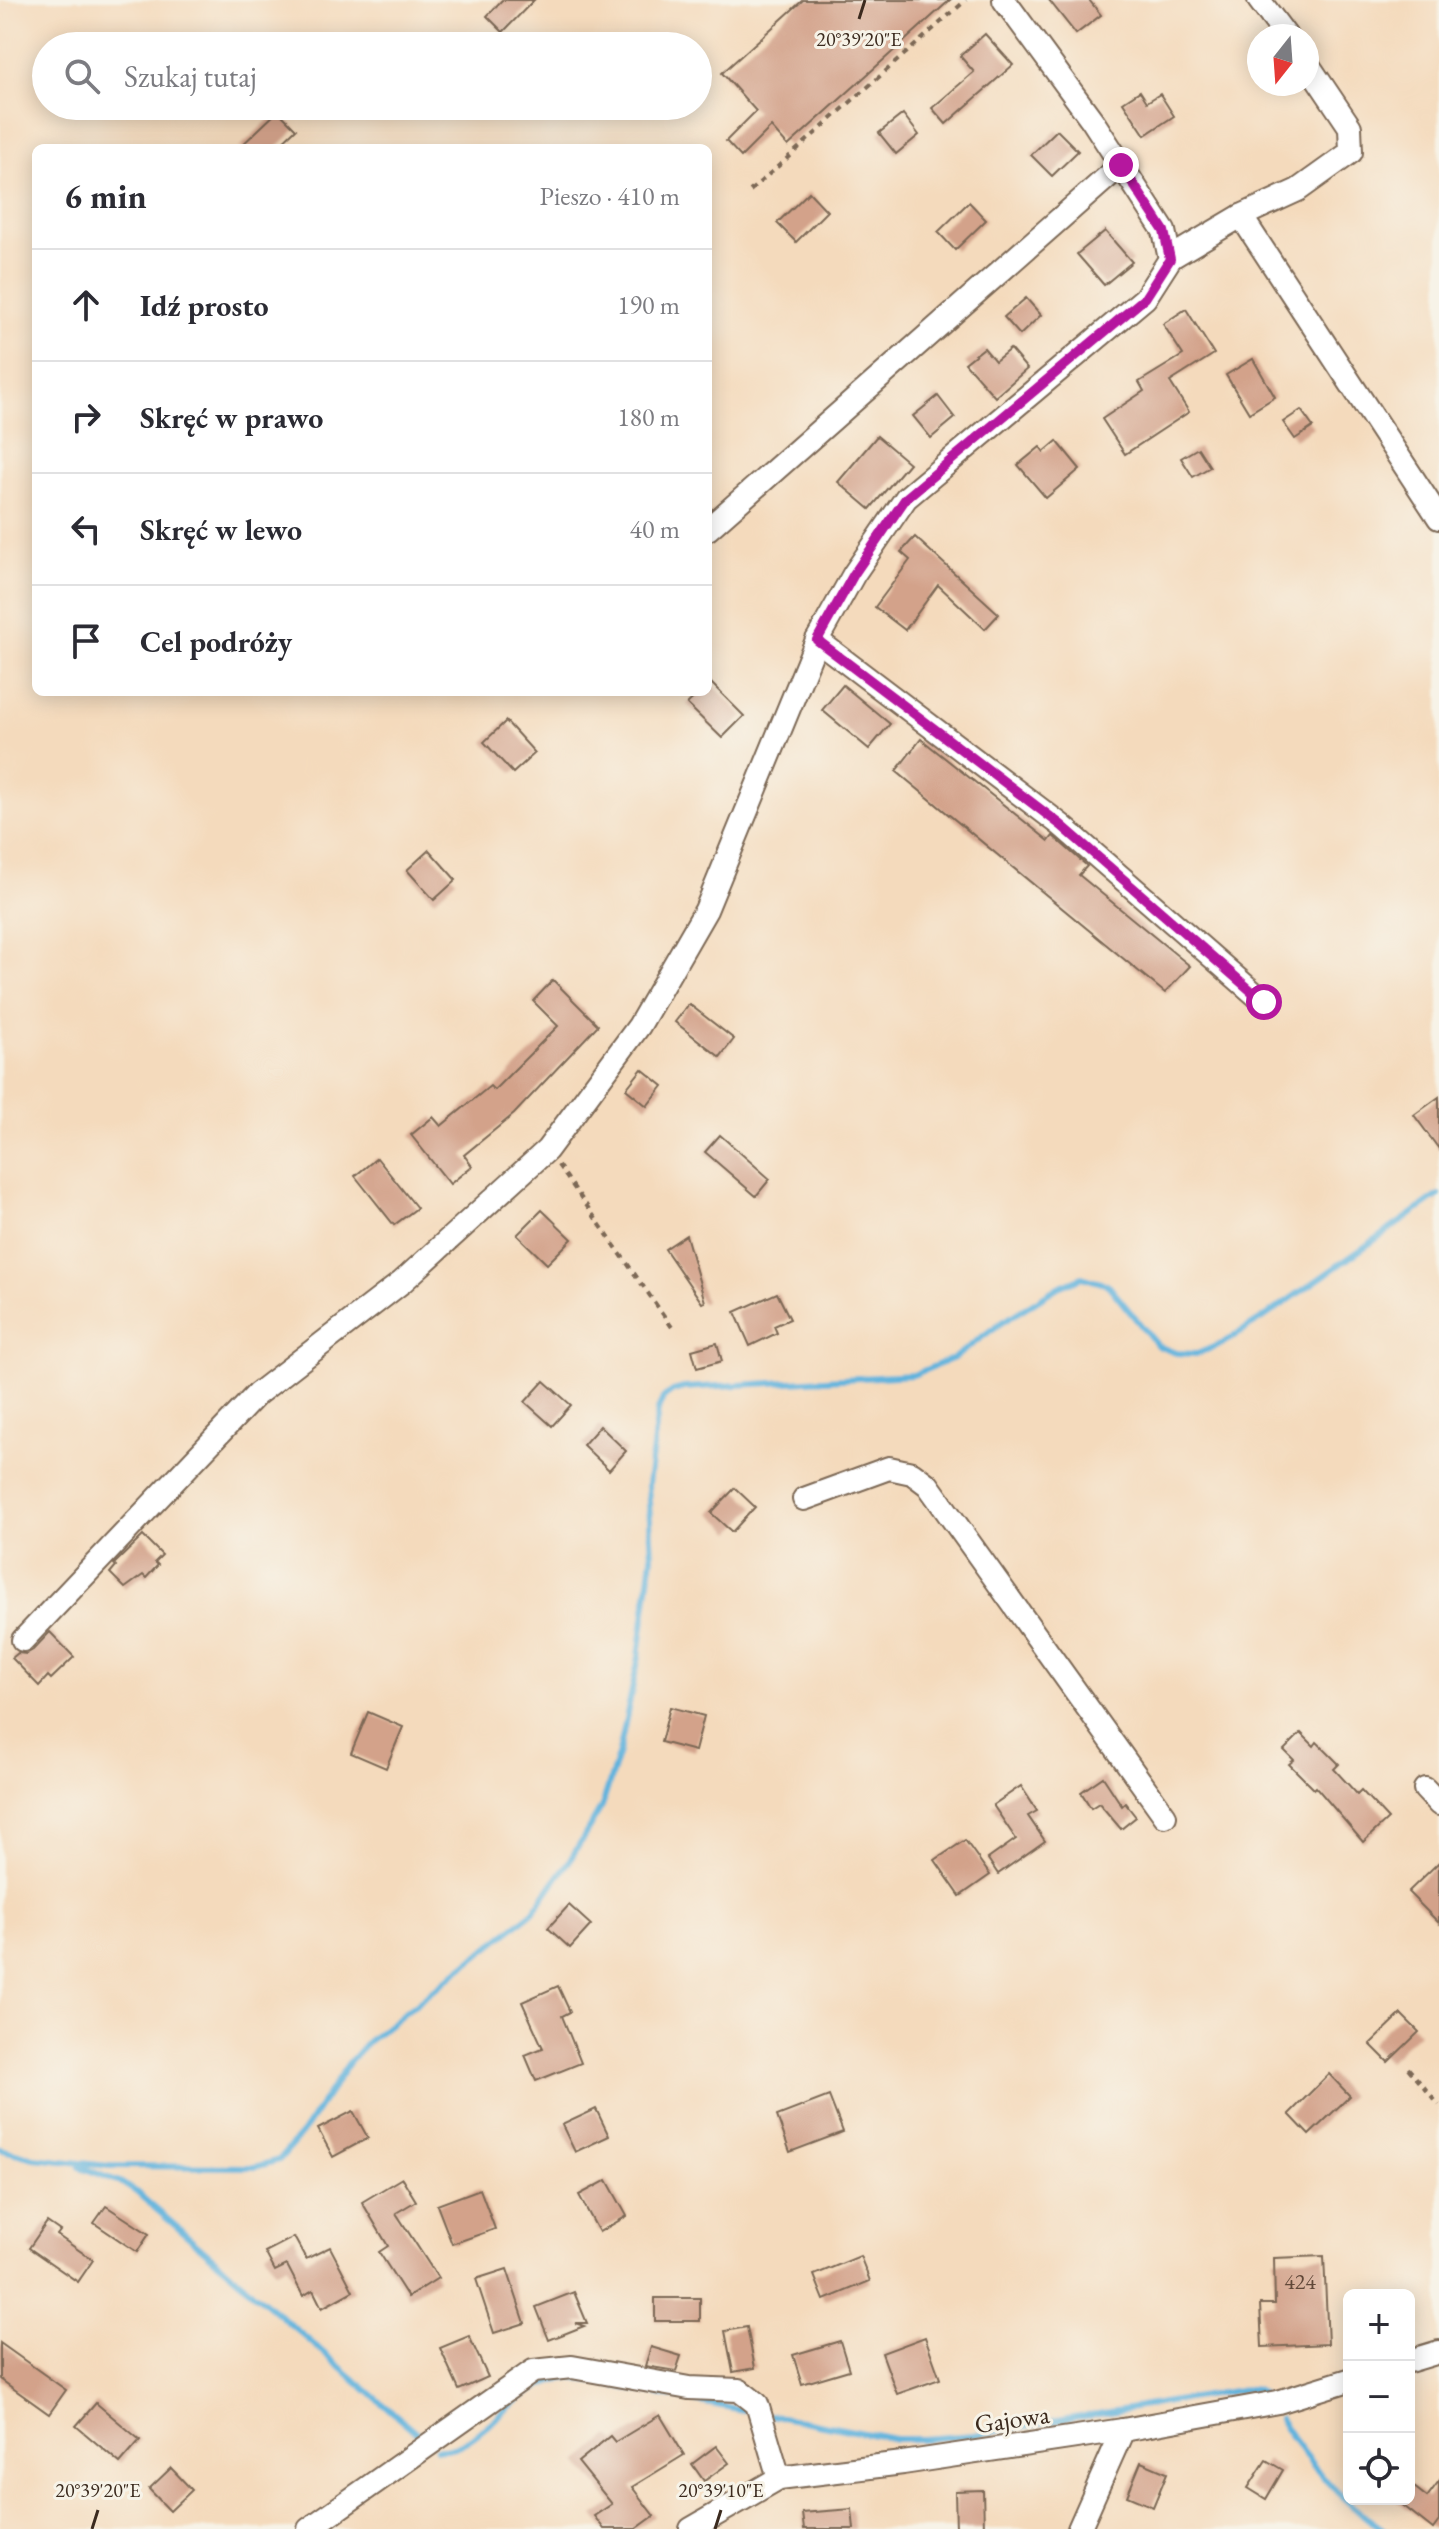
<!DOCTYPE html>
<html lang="pl">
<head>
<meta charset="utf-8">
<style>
	:root { --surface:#fff; --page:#f2f2f3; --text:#2b2b33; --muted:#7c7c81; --line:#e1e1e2 }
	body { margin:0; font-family:"EB Garamond",serif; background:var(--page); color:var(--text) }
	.controls { position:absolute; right:24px; bottom:24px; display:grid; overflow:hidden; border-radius:12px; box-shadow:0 4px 20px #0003 }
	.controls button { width:72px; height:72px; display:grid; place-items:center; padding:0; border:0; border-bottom:2px solid var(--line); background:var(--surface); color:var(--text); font:40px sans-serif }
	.compass { position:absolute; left:1247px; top:24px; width:72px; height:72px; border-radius:50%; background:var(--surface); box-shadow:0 4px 20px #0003; rotate:197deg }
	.stop { position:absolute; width:24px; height:24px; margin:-18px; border:6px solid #b5179e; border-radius:50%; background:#fff }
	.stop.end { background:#b5179e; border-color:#fff; box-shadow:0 2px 8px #0008 }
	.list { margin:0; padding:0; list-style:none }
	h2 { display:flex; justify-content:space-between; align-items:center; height:104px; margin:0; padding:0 32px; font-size:34px }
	h2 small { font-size:26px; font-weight:400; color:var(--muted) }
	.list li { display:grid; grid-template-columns:52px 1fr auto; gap:24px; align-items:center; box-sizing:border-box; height:112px; padding:0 32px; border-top:2px solid var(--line) }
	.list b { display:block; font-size:30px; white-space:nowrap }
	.list em { font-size:26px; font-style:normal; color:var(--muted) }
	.icon { flex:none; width:44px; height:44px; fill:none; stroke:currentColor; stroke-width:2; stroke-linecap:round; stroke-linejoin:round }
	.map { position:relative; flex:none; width:1439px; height:2529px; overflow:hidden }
	.search { position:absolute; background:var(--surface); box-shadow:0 4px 20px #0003; left:32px; top:32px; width:680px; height:88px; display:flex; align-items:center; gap:20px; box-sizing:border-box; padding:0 28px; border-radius:44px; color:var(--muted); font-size:30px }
	.panel { position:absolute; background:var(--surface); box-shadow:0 4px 20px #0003; left:32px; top:144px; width:680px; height:552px; border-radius:12px }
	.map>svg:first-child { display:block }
</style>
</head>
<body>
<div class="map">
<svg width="1439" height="2529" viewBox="0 0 1439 2529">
	<rect width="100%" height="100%" fill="#f7f3e8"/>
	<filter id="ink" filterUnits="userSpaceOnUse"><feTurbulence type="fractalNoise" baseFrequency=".0125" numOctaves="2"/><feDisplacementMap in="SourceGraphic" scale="16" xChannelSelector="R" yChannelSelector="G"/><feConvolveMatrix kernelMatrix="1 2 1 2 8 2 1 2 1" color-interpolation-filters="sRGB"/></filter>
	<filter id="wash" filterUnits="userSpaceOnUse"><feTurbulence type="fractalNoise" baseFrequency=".006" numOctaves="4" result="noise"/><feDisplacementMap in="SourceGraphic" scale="32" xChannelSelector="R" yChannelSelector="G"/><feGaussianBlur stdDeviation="1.8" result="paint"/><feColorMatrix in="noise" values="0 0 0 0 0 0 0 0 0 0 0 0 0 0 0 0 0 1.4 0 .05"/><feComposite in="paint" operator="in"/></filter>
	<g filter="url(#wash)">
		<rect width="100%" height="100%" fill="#f4dabc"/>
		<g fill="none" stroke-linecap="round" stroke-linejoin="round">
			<g stroke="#61b3dd" stroke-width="6">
				<polyline points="0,2149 34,2158 109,2166 255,2167 279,2160 302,2133 348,2064 367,2042 533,1912 570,1860 602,1806 619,1752 639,1656 652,1557 648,1484 658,1410 663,1398 673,1391 684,1388 913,1375 954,1358 998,1325 1058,1287 1082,1277 1108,1285 1158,1346 1176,1353 1197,1354 1223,1343 1263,1318 1439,1195"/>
				<polyline points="80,2167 120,2182 136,2192 417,2433"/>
				<polyline points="771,2415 895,2439 924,2439 974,2435 1246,2389 1256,2389 1261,2393"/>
				<path d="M 1279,2419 C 1308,2462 1339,2501 1383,2529"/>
				<path d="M 437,2449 C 481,2454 513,2379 573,2378 L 743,2410"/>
			</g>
		</g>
		<g id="blocks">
			<g fill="#d3a28a">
				<polygon points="502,0 534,0 503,32 487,16"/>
				<polygon points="803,0 950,0 788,146 771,127 741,157 726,141 756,111 722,73"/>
				<polygon points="1049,0 1089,0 1101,15 1076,34"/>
				<polygon points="985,34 1013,65 946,124 932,108 974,72 960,56"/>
				<polygon points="1140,91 1147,102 1160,94 1174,116 1145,135 1123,102"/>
				<polygon points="278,111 296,129 276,148 239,148"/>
				<polygon points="903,114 919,135 896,154 879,133"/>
				<polygon points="1057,130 1078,151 1052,176 1031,155"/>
				<polygon points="809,192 827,211 796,242 777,223"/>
				<polygon points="969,202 986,220 955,250 938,232"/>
				<polygon points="1105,231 1132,262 1104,285 1077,254"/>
				<polygon points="1026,298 1041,315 1020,335 1004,317"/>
				<polygon points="1186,309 1214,354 1170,382 1189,412 1125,454 1102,419 1144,391 1139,382 1183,355 1163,324"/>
				<polygon points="984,348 995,361 1010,349 1027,369 995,397 965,363"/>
				<polygon points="1253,359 1275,397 1249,413 1226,375"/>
				<polygon points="938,396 955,418 931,438 913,416"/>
				<polygon points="1301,410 1313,427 1295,439 1283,422"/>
				<polygon points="877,436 909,463 870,509 838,482"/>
				<polygon points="1057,441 1080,469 1046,498 1018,465 1040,447 1044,452"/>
				<polygon points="1198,448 1210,467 1193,477 1181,458"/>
				<polygon points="915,537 999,614 985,629 938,585 905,630 875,607 910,560 901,552"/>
				<polygon points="710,682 744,716 722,738 687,704 700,692 708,692"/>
				<polygon points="843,685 890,724 869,749 822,710"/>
				<polygon points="506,721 535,753 513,773 484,742"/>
				<polygon points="921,739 1049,841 1053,836 1087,866 1079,875 1190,966 1165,993 896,771"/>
				<polygon points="429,850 456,880 434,900 407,870"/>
				<polygon points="553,980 598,1025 514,1114 464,1155 472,1166 450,1184 411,1135 433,1117 441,1126 490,1086 494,1090 558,1026 533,1001"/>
				<polygon points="689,1004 734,1039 720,1057 675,1022"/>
				<polygon points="642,1069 663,1086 647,1106 626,1089"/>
				<polygon points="1439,1097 1439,1149 1414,1115"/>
				<polygon points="720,1135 770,1179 756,1196 705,1152"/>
				<polygon points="377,1158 417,1208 394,1225 355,1176"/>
				<polygon points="542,1210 572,1239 547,1264 517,1235"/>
				<polygon points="686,1235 705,1302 702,1303 665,1249"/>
				<polygon points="777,1293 790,1319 774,1326 777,1333 750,1346 735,1312"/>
				<polygon points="717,1343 722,1361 697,1368 692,1350"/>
				<polygon points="544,1381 571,1405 552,1426 525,1402"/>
				<polygon points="600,1426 626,1451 609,1470 583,1445"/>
				<polygon points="735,1488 755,1507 732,1532 711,1513"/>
				<polygon points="143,1536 162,1555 155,1562 158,1565 146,1578 143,1575 125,1588 110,1573 116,1566 114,1564"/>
				<polygon points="50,1632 74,1657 51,1679 48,1676 39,1686 12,1658 18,1653 26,1654 33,1650"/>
				<polygon points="670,1707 704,1716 695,1751 661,1742"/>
				<polygon points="368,1712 403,1727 386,1768 351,1753"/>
				<polygon points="1301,1733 1314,1746 1317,1742 1339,1764 1334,1769 1357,1794 1361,1790 1388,1819 1363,1842 1316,1787 1314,1789 1289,1764 1294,1760 1284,1750"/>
				<polygon points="1103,1777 1122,1806 1125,1803 1136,1817 1121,1829 1099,1803 1091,1808 1081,1792"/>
				<polygon points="1021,1786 1037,1811 1028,1816 1045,1841 998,1874 988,1859 1016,1839 993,1805"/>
				<polygon points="965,1840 990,1875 960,1896 935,1860"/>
				<polygon points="1439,1862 1439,1923 1408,1892"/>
				<polygon points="569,1905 591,1925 570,1948 548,1928"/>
				<polygon points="558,1986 570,2012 562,2016 581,2063 536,2081 525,2055 543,2048 522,2002"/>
				<polygon points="1401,2014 1419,2032 1388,2062 1370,2044"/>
				<polygon points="1329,2074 1350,2096 1309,2135 1289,2114"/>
				<polygon points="829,2096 843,2132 790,2152 777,2116"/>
				<polygon points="596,2109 609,2136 575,2152 562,2125"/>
				<polygon points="353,2111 368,2138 333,2157 318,2129"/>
				<polygon points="402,2178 416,2201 396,2213 438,2278 408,2297 379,2252 388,2246 362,2202"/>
				<polygon points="607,2180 627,2216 599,2232 579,2195"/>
				<polygon points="480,2189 495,2229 452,2244 437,2205"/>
				<polygon points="106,2206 149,2234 137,2252 94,2223"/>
				<polygon points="47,2222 60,2231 57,2235 93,2260 78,2282 29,2248"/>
				<polygon points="294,2237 306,2259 330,2247 353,2291 322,2308 313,2290 303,2296 287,2265 275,2271 265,2252"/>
				<polygon points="860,2256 870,2281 824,2300 814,2275"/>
				<polygon points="1324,2256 1328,2344 1262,2347 1260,2304 1275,2304 1274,2258"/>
				<polygon points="507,2269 525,2323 494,2333 476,2279"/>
				<polygon points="574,2292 587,2323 575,2323 584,2326 549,2340 536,2307"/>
				<rect x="655" y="2298" width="45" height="23"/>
				<polygon points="747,2327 755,2368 733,2372 725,2331"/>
				<polygon points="469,2336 488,2377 459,2390 440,2348"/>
				<polygon points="925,2337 940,2379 897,2394 882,2353"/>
				<polygon points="840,2341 849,2370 802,2384 793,2355"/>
				<polygon points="0,2343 66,2390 49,2414 0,2379"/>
				<polygon points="651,2347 681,2356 676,2371 645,2366"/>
				<polygon points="96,2403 140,2440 120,2463 76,2426"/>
				<polygon points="660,2415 684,2455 632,2487 654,2516 636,2529 604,2529 594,2516 612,2504 578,2462 610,2436 615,2442"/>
				<polygon points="716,2446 729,2463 704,2481 692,2464"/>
				<polygon points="1266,2460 1283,2470 1266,2499 1248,2488"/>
				<polygon points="1141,2462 1167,2473 1153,2507 1127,2496"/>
				<polygon points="171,2468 192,2490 170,2511 149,2489"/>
				<polygon points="1439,2481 1439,2521 1433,2529 1395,2499 1409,2499 1409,2483 1427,2497"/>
				<polygon points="983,2490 984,2529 956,2529 955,2491"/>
				<polygon points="852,2509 854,2529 804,2529 802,2513"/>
			</g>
		</g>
	</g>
	<g filter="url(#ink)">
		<use href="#blocks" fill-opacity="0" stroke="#7c6855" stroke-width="2"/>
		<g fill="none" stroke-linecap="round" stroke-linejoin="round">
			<defs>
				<g id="minor">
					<polyline points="1259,0 1286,36"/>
					<polyline points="1307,63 1350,127 1351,152 1298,190 1241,216 1439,518"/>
					<polyline points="1170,258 1241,216"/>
					<polyline points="708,529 1121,165"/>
					<polyline points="817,640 854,574 906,498 1145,298 1170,259 1164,231 1092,120 1004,0"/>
					<polyline points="804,1499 889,1468 912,1473 928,1485 1165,1816"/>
					<polyline points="23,1640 257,1394 402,1282 547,1150 639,1026 706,910 817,640 1061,825 1264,1002"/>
					<polyline points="1425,1789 1439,1804"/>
					<polyline points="1409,2361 1439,2352"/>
					<polyline points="309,2529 533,2371 572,2367 689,2388 739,2390 757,2404 779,2478"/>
					<polyline points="691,2529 779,2478 903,2463 1123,2430 1278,2402 1349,2380"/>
					<polyline points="1079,2529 1123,2430"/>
				</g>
			</defs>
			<use href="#minor" stroke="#7c6855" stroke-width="26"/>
			<g stroke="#7c6855" stroke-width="4" stroke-dasharray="6 6" stroke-linecap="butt">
				<polyline points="750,191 966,0"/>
				<polyline points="558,1165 674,1330"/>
				<polyline points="1408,2068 1439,2105"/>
			</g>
			<use href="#minor" stroke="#fff" stroke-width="22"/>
		</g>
	</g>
	<g fill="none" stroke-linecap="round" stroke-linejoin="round" filter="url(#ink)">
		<polyline stroke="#b5179e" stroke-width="10" points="1121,165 1164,231 1170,259 1145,298 906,498 854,574 817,640 1061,825 1264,1002"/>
	</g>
	<path fill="none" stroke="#3b2a1e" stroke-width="3" d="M 859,19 L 865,0M 92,2529 L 98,2510M 715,2529 L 721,2510"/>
	<g text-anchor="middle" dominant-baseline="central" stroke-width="6" stroke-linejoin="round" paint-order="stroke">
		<g font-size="22" fill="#614839">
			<text x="1300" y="2281">424</text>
		</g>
		<g font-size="26" fill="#3b2a1e" stroke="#f7f3e8">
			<text transform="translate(1012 2419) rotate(-8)">Gajowa</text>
		</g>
	</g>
	<g font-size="20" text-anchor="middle" fill="#3b2a1e" stroke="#f7f3e8" stroke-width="6" stroke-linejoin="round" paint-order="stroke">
		<text x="859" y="46">20°39'20"E</text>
		<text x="98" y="2497">20°39'20"E</text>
		<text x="721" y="2497">20°39'10"E</text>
	</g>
</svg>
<div class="controls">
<button>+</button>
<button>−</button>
<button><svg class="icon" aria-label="locate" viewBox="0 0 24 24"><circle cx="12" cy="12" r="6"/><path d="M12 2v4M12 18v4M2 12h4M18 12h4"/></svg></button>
</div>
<svg class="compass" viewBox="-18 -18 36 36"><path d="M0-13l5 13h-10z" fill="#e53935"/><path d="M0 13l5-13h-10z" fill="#7c7c81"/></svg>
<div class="stop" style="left:1264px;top:1002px"></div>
<div class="stop end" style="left:1121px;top:165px"></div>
<div class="search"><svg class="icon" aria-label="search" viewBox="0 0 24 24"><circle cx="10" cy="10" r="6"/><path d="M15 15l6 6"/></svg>Szukaj tutaj</div>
<section class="panel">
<h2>6 min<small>Pieszo · 410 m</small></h2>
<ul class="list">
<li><svg class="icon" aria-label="ahead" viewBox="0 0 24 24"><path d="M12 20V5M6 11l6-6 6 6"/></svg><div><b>Idź prosto</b></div><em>190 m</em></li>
<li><svg class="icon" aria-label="right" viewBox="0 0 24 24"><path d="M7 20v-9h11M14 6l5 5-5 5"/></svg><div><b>Skręć w prawo</b></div><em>180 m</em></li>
<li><svg class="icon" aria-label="left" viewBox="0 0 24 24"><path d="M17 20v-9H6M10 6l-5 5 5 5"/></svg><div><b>Skręć w lewo</b></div><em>40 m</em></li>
<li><svg class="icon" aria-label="arrive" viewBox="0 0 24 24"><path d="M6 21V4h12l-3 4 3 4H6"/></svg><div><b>Cel podróży</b></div></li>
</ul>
</section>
</div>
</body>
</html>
